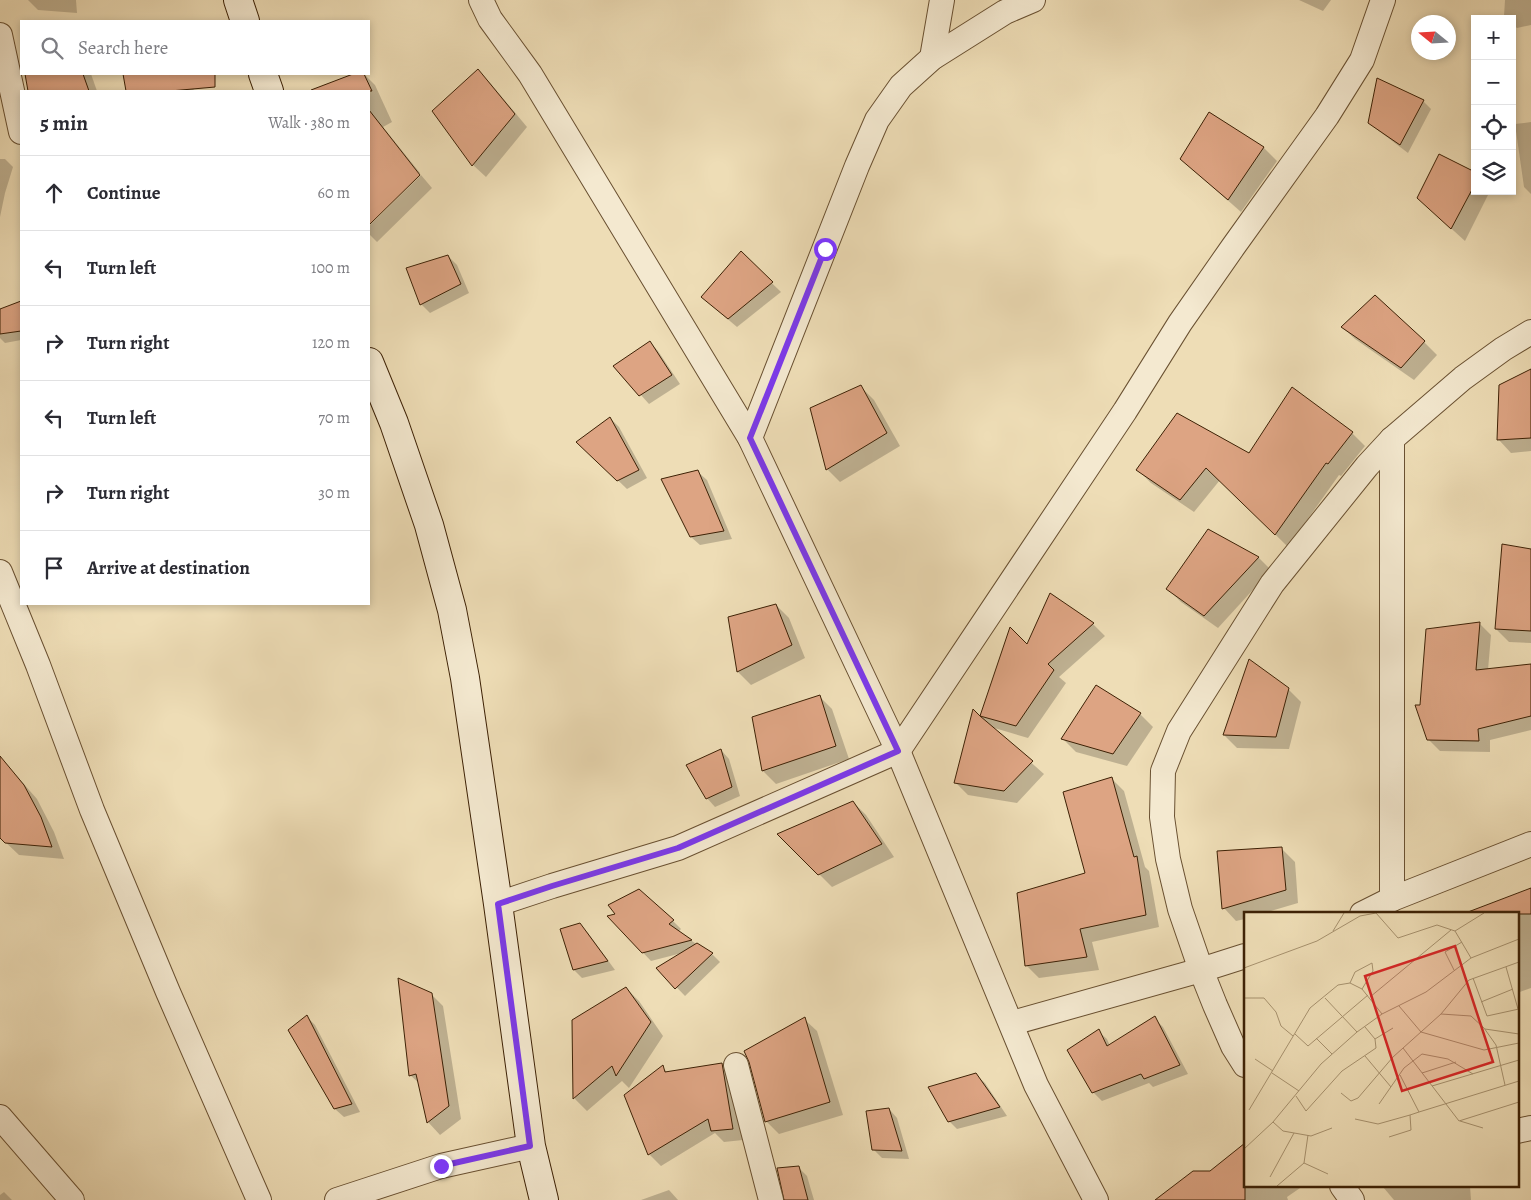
<!DOCTYPE html>
<html lang="en">
<head>
<meta charset="utf-8">
<style>
	:root { --surface:#fff; --page:#f7f7f7; --text:#2b2b33; --muted:#7c7c81; --line:#e1e1e2 }
	body { margin:0; font-family:Alegreya,serif; background:var(--page); color:var(--text) }
	.controls { position:absolute; right:15px; top:15px; display:grid; overflow:hidden; border-radius:0px; box-shadow:0 2px 8px #0003 }
	.controls button { width:45px; height:45px; display:grid; place-items:center; padding:0; border:0; border-bottom:1px solid var(--line); background:var(--surface); color:var(--text); font:25px sans-serif }
	.compass { position:absolute; left:1411px; top:15px; width:45px; height:45px; border-radius:50%; background:var(--surface); box-shadow:0 2px 8px #0003; rotate:288deg }
	.stop { position:absolute; width:15px; height:15px; margin:-11px; border:4px solid #7c3aed; border-radius:50%; background:#fff }
	.stop.end { background:#7c3aed; border-color:#fff; box-shadow:0 1px 5px #0008 }
	.list { margin:0; padding:0; list-style:none }
	h2 { display:flex; justify-content:space-between; align-items:center; height:65px; margin:0; padding:0 20px; font-size:21px }
	h2 small { font-size:16px; font-weight:400; color:var(--muted) }
	.list li { display:grid; grid-template-columns:32px 1fr auto; gap:15px; align-items:center; box-sizing:border-box; height:75px; padding:0 20px; border-top:1px solid var(--line) }
	.list b { display:block; font-size:19px; white-space:nowrap }
	.list em { font-size:16px; font-style:normal; color:var(--muted) }
	.icon { flex:none; width:28px; height:28px; fill:none; stroke:currentColor; stroke-width:2; stroke-linecap:round; stroke-linejoin:round }
	.map { position:relative; flex:none; width:1531px; height:1200px; overflow:hidden }
	.search { position:absolute; background:var(--surface); box-shadow:0 2px 8px #0003; left:20px; top:20px; width:350px; height:55px; display:flex; align-items:center; gap:12px; box-sizing:border-box; padding:0 18px; border-radius:0px; color:var(--muted); font-size:19px }
	.panel { position:absolute; background:var(--surface); box-shadow:0 2px 8px #0003; left:20px; top:90px; width:350px; height:515px; border-radius:0px }
	.map>svg:first-child { display:block }
</style>
</head>
<body>
<div class="map">
<svg width="1531" height="1200" viewBox="0 0 1531 1200">
	<rect width="100%" height="100%" fill="#eeddb6"/>
	<filter id="stains"><feTurbulence type="fractalNoise" baseFrequency=".004" numOctaves="4"/><feColorMatrix values="0 0 0 0 .2 0 0 0 0 .09 0 0 0 0 .02 0 0 0 .5 -.17"/></filter>
	<radialGradient id="worn" r=".72"><stop offset=".6" stop-color="#630" stop-opacity="0"/><stop offset="1" stop-color="#630" stop-opacity=".3"/></radialGradient>
	<g fill="#0003">
		<polygon points="28,0 76,0 77,13 38,10"/>
		<polygon points="1299,0 1331,0 1323,11"/>
		<polygon points="1505,0 1531,0 1531,25 1517,28 1512,24 1512,19 1507,19 1504,16"/>
		<polygon points="478,71 491,84 527,127 486,177 473,165 434,111"/>
		<polygon points="26,74 91,74 97,91 29,91"/>
		<polygon points="125,74 190,74 194,91 127,91"/>
		<polygon points="357,74 364,74 375,85 392,122 383,127 420,173 370,222 370,225 421,175 432,188 377,242 369,234 369,91 311,91"/>
		<polygon points="1423,101 1431,109 1408,153 1379,131 1370,122"/>
		<polygon points="1209,114 1264,148 1277,161 1241,212 1181,159"/>
		<polygon points="1531,122 1531,194 1524,187 1515,124"/>
		<polygon points="0,159 5,159 13,167 5,193 0,217"/>
		<polygon points="1475,174 1475,191 1490,191 1465,241 1432,211"/>
		<polygon points="741,253 781,292 737,327 711,305"/>
		<polygon points="448,256 457,265 469,293 430,313 421,304"/>
		<polygon points="15,304 21,310 21,340 5,343 0,338 0,310"/>
		<polygon points="1342,327 1424,342 1437,355 1414,380 1355,339"/>
		<polygon points="650,342 658,351 680,384 649,404 615,366"/>
		<polygon points="1531,370 1531,451 1511,453 1499,440"/>
		<polygon points="861,387 874,400 900,446 840,482 827,469"/>
		<polygon points="610,418 619,427 647,478 627,489 578,442"/>
		<polygon points="1352,433 1365,446 1341,476 1339,475 1288,547 1220,480 1194,512 1151,483 1138,470 1249,454"/>
		<polygon points="698,472 707,480 732,539 700,545 691,537"/>
		<polygon points="1208,531 1259,558 1271,570 1218,628 1181,602 1168,589"/>
		<polygon points="1531,550 1531,643 1509,642 1496,629"/>
		<polygon points="776,605 789,618 805,658 751,685 738,672 729,618"/>
		<polygon points="1479,623 1491,635 1488,670 1531,665 1531,730 1490,740 1490,752 1440,751 1428,739 1421,706"/>
		<polygon points="1093,624 1105,636 1059,677 1066,683 1028,738 991,727 1044,774 1017,803 968,795 956,783 981,718 1011,630 1027,646"/>
		<polygon points="1288,689 1301,702 1289,749 1237,748 1224,735"/>
		<polygon points="819,696 832,709 849,759 776,784 763,771 753,718"/>
		<polygon points="1140,714 1153,727 1127,766 1076,752 1063,739"/>
		<polygon points="721,750 729,759 740,796 715,807 707,798"/>
		<polygon points="0,757 37,799 54,832 64,859 19,855 0,837"/>
		<polygon points="1111,778 1124,791 1145,867 1149,871 1159,927 1092,942 1099,970 1039,978 1026,965 1087,874"/>
		<polygon points="853,802 866,815 894,857 832,887 779,834"/>
		<polygon points="1282,849 1295,862 1298,903 1261,914 1245,914 1245,919 1236,921 1224,908"/>
		<polygon points="1531,889 1531,988 1517,993 1517,914"/>
		<polygon points="609,917 673,921 681,929 678,932 712,954 720,962 685,996 658,968 682,953 651,961"/>
		<polygon points="580,925 588,933 615,970 582,978 574,970"/>
		<polygon points="626,988 639,1001 663,1036 629,1088 622,1081 587,1111 575,1099 573,1020"/>
		<polygon points="431,994 443,1006 461,1119 440,1135 429,1123 420,1084 410,1075"/>
		<polygon points="307,1017 315,1025 360,1112 344,1117 335,1109 289,1030"/>
		<polygon points="1154,1018 1163,1027 1188,1074 1153,1087 1149,1083 1102,1101 1093,1092 1098,1031 1107,1039 1110,1046"/>
		<polygon points="804,1019 817,1031 843,1115 779,1134 766,1121"/>
		<polygon points="721,1064 733,1076 743,1140 724,1142 715,1133 661,1166 649,1154 625,1095 662,1067 668,1073"/>
		<polygon points="976,1075 985,1083 1007,1116 957,1129 949,1121"/>
		<polygon points="889,1109 897,1118 909,1159 882,1158 873,1149"/>
		<polygon points="798,1167 807,1176 814,1200 786,1200"/>
		<polygon points="1245,1186 1303,1186 1287,1197 1288,1200 1162,1200"/>
		<polygon points="1470,1186 1471,1200 1394,1200 1383,1187"/>
		<polygon points="669,1190 678,1200 641,1200"/>
		<polygon points="4,1192 12,1200 0,1200 0,1195"/>
	</g>
	<g fill="#dda483" stroke="#3d2105">
		<polygon points="478,69 515,114 472,166 432,111"/>
		<polygon points="25,74 83,74 89,91 28,91"/>
		<polygon points="123,74 215,74 215,87 170,91 126,91"/>
		<polygon points="353,74 364,74 372,91 312,91 311,90"/>
		<polygon points="1377,78 1424,100 1400,145 1368,123"/>
		<polygon points="369,110 420,175 369,225"/>
		<polygon points="1209,112 1264,147 1228,200 1180,159"/>
		<polygon points="1439,154 1475,172 1475,184 1451,229 1417,198"/>
		<polygon points="741,251 773,282 728,319 701,297"/>
		<polygon points="448,255 461,284 420,305 406,268"/>
		<polygon points="1375,295 1425,341 1401,368 1341,327"/>
		<polygon points="21,301 21,331 0,334 0,309"/>
		<polygon points="650,341 672,375 639,396 613,366"/>
		<polygon points="1531,369 1531,438 1497,440 1499,385"/>
		<polygon points="861,385 887,433 826,470 810,408"/>
		<polygon points="1292,387 1353,432 1328,464 1326,463 1275,535 1206,468 1180,500 1136,470 1177,413 1249,453"/>
		<polygon points="610,417 639,470 617,481 576,442"/>
		<polygon points="698,470 724,531 690,537 661,479"/>
		<polygon points="1208,529 1259,557 1204,616 1166,589"/>
		<polygon points="1502,544 1531,549 1531,631 1495,629"/>
		<polygon points="1050,593 1094,623 1048,664 1054,670 1016,726 980,716 1033,761 1004,791 954,783 973,709 980,716 1010,627 1027,644"/>
		<polygon points="776,604 792,645 737,672 728,617"/>
		<polygon points="1480,622 1476,670 1531,664 1531,716 1478,729 1479,741 1427,740 1415,705 1420,705 1426,629"/>
		<polygon points="1249,659 1289,688 1276,737 1223,735"/>
		<polygon points="1096,685 1141,713 1113,754 1061,739"/>
		<polygon points="820,695 836,746 762,771 752,717"/>
		<polygon points="721,749 732,787 706,799 686,765"/>
		<polygon points="0,756 24,785 41,817 52,847 5,843 0,838"/>
		<polygon points="1112,777 1134,857 1137,856 1146,915 1080,929 1087,957 1025,966 1017,893 1085,873 1063,792"/>
		<polygon points="853,801 882,844 818,875 777,834"/>
		<polygon points="1282,847 1286,890 1222,909 1217,851"/>
		<polygon points="1531,888 1531,914 1468,914 1468,912"/>
		<polygon points="639,889 674,920 669,924 692,940 642,953 607,916 615,914 608,905"/>
		<polygon points="580,923 608,961 573,970 560,929"/>
		<polygon points="697,943 713,953 675,989 656,968"/>
		<polygon points="398,978 432,993 449,1106 427,1123 416,1074 409,1076"/>
		<polygon points="626,987 651,1022 616,1076 612,1066 573,1099 572,1020"/>
		<polygon points="307,1015 352,1104 334,1109 288,1030"/>
		<polygon points="1155,1016 1180,1065 1144,1079 1141,1074 1092,1093 1067,1050 1099,1029 1107,1046"/>
		<polygon points="805,1017 830,1102 765,1122 749,1062 744,1051"/>
		<polygon points="722,1063 733,1129 711,1131 708,1119 648,1155 624,1095 663,1065 665,1072"/>
		<polygon points="976,1073 1000,1107 948,1122 928,1087"/>
		<polygon points="889,1108 902,1151 872,1150 866,1111"/>
		<polygon points="1245,1143 1245,1200 1155,1200 1193,1171 1210,1171"/>
		<polygon points="799,1166 808,1200 784,1200 777,1168"/>
	</g>
	<g fill="none" stroke-linecap="round" stroke-linejoin="round">
		<defs>
			<g id="street">
				<polyline points="481,0 490,19 530,74 750,438 898,751 1036,1085 1096,1200"/>
				<polyline points="0,35 21,132"/>
				<polyline points="932,58 942,0"/>
				<polyline points="750,438 857,166 877,120 901,86 932,58 1005,12 1033,0"/>
				<polyline points="0,572 38,665 92,810 168,992 259,1200"/>
				<polyline points="1392,899 1392,439"/>
				<polyline points="498,904 552,886 678,848 898,751 1125,411 1180,323 1233,247 1327,116 1362,60 1383,0"/>
				<polyline points="1362,914 1392,899 1531,844"/>
				<polyline points="1012,1023 1201,970 1245,956"/>
				<polyline points="736,1065 771,1200"/>
				<polyline points="1245,1065 1233,1046 1215,1005 1201,970 1180,909 1168,859 1162,817 1163,771 1179,731 1272,584 1367,466 1392,439 1463,378 1503,349 1531,332"/>
				<polyline points="0,1117 72,1200"/>
				<polyline points="1517,1131 1531,1128"/>
				<polyline points="1342,1186 1352,1200"/>
				<polyline points="337,1200 441,1166 531,1146"/>
			</g>
			<g id="secondary">
				<polyline points="238,0 245,21"/>
				<polyline points="263,74 269,91"/>
				<polyline points="369,362 394,423 429,525 452,610 465,678 498,904 531,1146 544,1200"/>
			</g>
		</defs>
		<use href="#street" stroke="#695031" stroke-width="26"/>
		<use href="#secondary" stroke="#3d2105" stroke-width="30"/>
		<use href="#street" stroke="#f4e9d0" stroke-width="24"/>
		<use href="#secondary" stroke="#f4e9d0" stroke-width="28"/>
	</g>
	<g fill="none" stroke-linecap="round" stroke-linejoin="round">
		<polyline stroke="#7c3aed" stroke-width="6" points="441,1166 530,1146 498,904 552,886 678,848 898,751 750,438 825,249"/>
	</g>
	<g transform="translate(1244 912)">
		<rect width="275" height="275" fill="#eeddb6"/>
		<path fill="none" stroke="#a7926f" stroke-width="1" d="M 89,19 L 100,1M 211,19 L 240,1M 262,55 L 274,97M 0,56 L 73,29 L 116,4 L 132,1 L 154,26 L 193,13 L 211,19 L 227,46M 210,58 L 201,40 L 218,30M 229,66 L 243,104 L 275,97M 106,71 L 111,60 L 128,51 L 129,59 L 118,77M 126,85 L 207,18M 0,86 L 20,86 L 32,100 L 37,114 L 49,124M 81,86 L 113,120M 237,90 L 269,77M 155,94 L 177,120 L 240,138 L 275,131M 197,102 L 227,104 L 240,116 L 252,133 L 261,173M 241,117 L 275,122M 51,122 L 64,134 L 124,83M 72,126 L 88,142M 131,127 L 149,116M 159,136 L 215,209 L 275,190M 121,144 L 147,175M 11,147 L 29,159M 28,161 L 55,179M 178,161 L 212,150M 156,163 L 175,200M 188,174 L 275,148M 97,181 L 107,189 L 114,186 L 149,145 L 197,102 L 225,68 L 275,50M 52,184 L 62,199 L 98,159 L 132,136 L 131,127 L 121,115M 135,192 L 160,156 L 178,142 L 204,147 L 229,162M 5,198 L 66,96 L 94,73 L 106,71 L 118,77 L 138,102M 111,207 L 134,212 L 166,203M 216,209 L 239,216M 29,210 L 39,219 L 67,224 L 88,216M 64,223 L 60,251 L 84,262M 145,225 L 167,218 L 166,203 L 175,200 L 275,169M 0,237 L 29,210 L 77,152 L 113,120 L 138,102 L 182,80 L 227,46 L 275,27M 26,265 L 50,221M 33,274 L 60,251"/>
		<path fill="#d62828" fill-opacity="0.15" stroke="#d62828" stroke-width="2.5" d="M 211,34 L 249,150 L 158,179 L 121,64 Z"/>
		<rect width="275" height="275" fill="none" stroke="#3d2105" stroke-width="2.5"/>
	</g>
	<rect width="100%" height="100%" filter="url(#stains)"/>
	<rect width="100%" height="100%" fill="url(#worn)"/>
</svg>
<div class="controls">
<button>+</button>
<button>−</button>
<button><svg class="icon" aria-label="locate" viewBox="0 0 24 24"><circle cx="12" cy="12" r="6"/><path d="M12 2v4M12 18v4M2 12h4M18 12h4"/></svg></button>
<button><svg class="icon" aria-label="layers" viewBox="0 0 24 24"><path d="M12 4l9 5-9 5-9-5zM3 14l9 5 9-5"/></svg></button>
</div>
<svg class="compass" viewBox="-18 -18 36 36"><path d="M0-13l5 13h-10z" fill="#e53935"/><path d="M0 13l5-13h-10z" fill="#7c7c81"/></svg>
<div class="stop" style="left:825px;top:249px"></div>
<div class="stop end" style="left:441px;top:1166px"></div>
<div class="search"><svg class="icon" aria-label="search" viewBox="0 0 24 24"><circle cx="10" cy="10" r="6"/><path d="M15 15l6 6"/></svg>Search here</div>
<section class="panel">
<h2>5 min<small>Walk · 380 m</small></h2>
<ul class="list">
<li><svg class="icon" aria-label="ahead" viewBox="0 0 24 24"><path d="M12 20V5M6 11l6-6 6 6"/></svg><div><b>Continue</b></div><em>60 m</em></li>
<li><svg class="icon" aria-label="left" viewBox="0 0 24 24"><path d="M17 20v-9H6M10 6l-5 5 5 5"/></svg><div><b>Turn left</b></div><em>100 m</em></li>
<li><svg class="icon" aria-label="right" viewBox="0 0 24 24"><path d="M7 20v-9h11M14 6l5 5-5 5"/></svg><div><b>Turn right</b></div><em>120 m</em></li>
<li><svg class="icon" aria-label="left" viewBox="0 0 24 24"><path d="M17 20v-9H6M10 6l-5 5 5 5"/></svg><div><b>Turn left</b></div><em>70 m</em></li>
<li><svg class="icon" aria-label="right" viewBox="0 0 24 24"><path d="M7 20v-9h11M14 6l5 5-5 5"/></svg><div><b>Turn right</b></div><em>30 m</em></li>
<li><svg class="icon" aria-label="arrive" viewBox="0 0 24 24"><path d="M6 21V4h12l-3 4 3 4H6"/></svg><div><b>Arrive at destination</b></div></li>
</ul>
</section>
</div>
</body>
</html>
